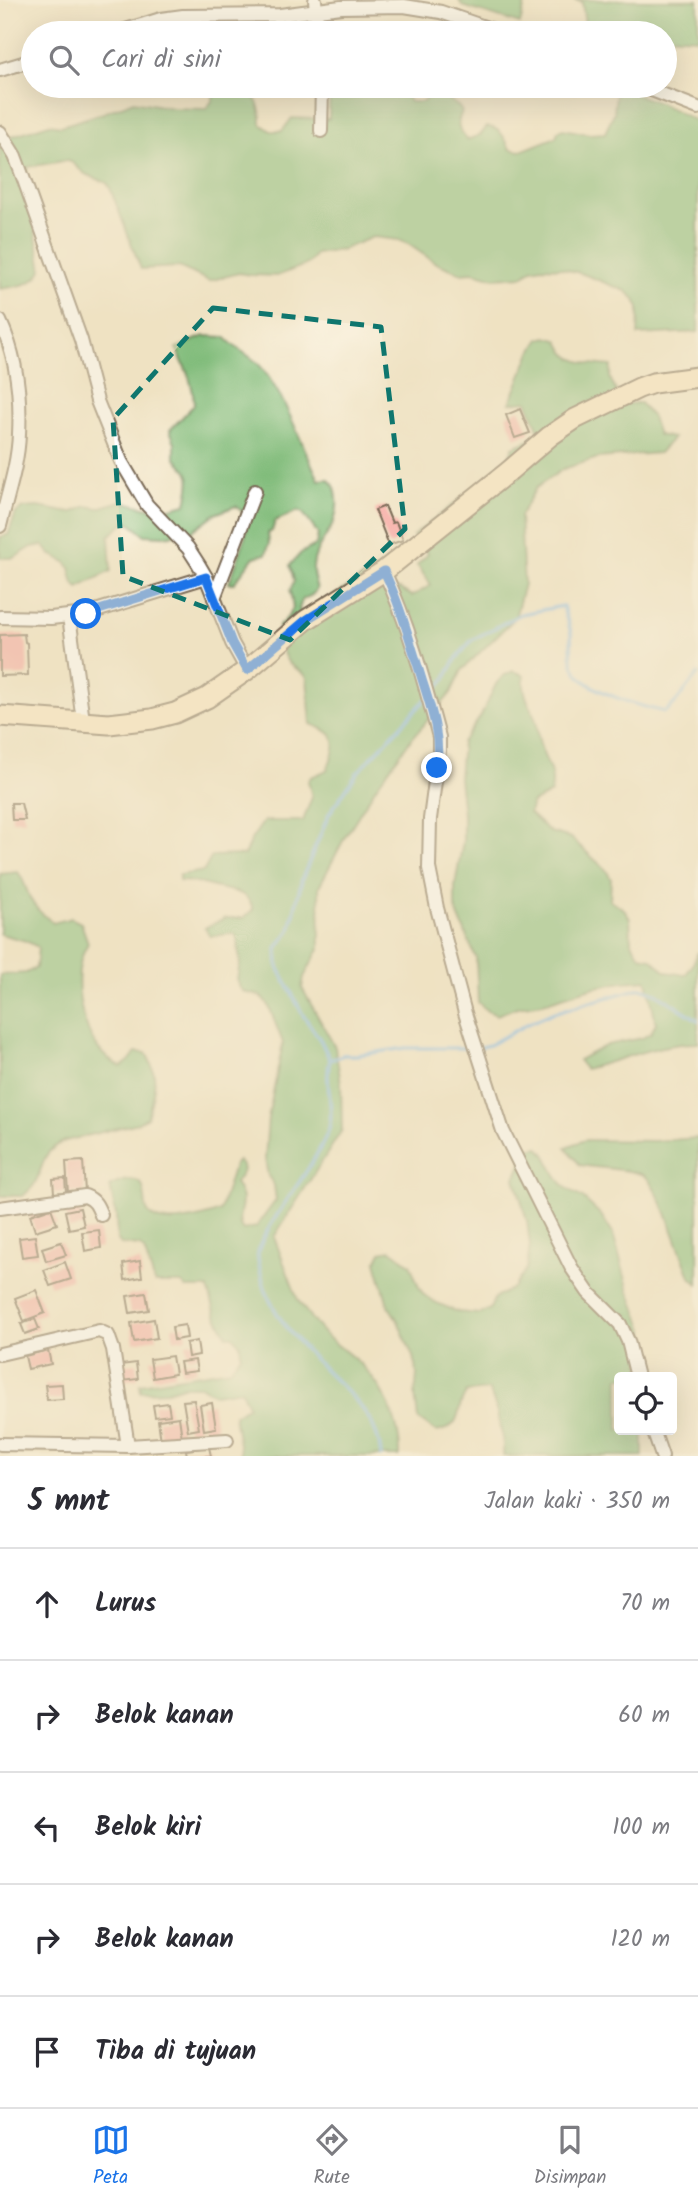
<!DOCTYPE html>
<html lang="id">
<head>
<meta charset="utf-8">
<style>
	:root { --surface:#fff; --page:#f2f2f3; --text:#2b2b33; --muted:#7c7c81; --line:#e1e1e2; --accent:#1a73e8 }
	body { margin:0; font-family:Kalam,sans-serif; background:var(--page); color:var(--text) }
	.controls { position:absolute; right:21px; bottom:21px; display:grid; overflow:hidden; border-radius:7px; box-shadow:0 7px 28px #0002 }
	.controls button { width:63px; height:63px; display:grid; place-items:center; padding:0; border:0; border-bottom:2px solid var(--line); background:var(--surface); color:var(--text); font:35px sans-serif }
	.stop { position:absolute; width:21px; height:21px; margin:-16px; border:5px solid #1a73e8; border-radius:50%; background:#fff }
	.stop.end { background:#1a73e8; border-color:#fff; box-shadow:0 2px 7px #0008 }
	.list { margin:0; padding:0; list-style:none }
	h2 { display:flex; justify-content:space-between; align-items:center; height:91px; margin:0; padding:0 28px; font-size:30px }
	h2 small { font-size:23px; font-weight:400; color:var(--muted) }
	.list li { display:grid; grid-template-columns:46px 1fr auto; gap:21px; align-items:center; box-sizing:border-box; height:112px; padding:0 28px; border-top:2px solid var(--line) }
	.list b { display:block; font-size:26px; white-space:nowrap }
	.list em { font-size:23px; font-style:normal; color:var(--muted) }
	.icon { flex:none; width:38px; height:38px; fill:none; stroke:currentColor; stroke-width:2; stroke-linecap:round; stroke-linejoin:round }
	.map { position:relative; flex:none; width:698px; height:1456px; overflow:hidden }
	.search { position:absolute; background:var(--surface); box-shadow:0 7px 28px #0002; left:21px; right:21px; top:21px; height:77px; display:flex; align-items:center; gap:18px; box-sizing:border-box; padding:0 24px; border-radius:38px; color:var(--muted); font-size:26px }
	.sheet { height:651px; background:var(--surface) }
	nav { display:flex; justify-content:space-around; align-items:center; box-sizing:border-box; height:98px; border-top:2px solid var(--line); background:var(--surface); font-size:19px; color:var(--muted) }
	nav a { display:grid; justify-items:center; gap:4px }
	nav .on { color:var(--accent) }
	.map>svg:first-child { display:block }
</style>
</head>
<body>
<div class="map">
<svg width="698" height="1456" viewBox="0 0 698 1456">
	<rect width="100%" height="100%" fill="#fcf5e5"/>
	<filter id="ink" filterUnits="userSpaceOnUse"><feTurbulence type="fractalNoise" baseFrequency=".0143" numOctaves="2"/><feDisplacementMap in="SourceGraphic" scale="14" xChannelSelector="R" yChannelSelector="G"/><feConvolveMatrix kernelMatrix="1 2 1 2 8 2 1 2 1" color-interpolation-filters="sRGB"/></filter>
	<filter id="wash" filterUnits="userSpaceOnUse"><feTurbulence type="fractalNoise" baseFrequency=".00686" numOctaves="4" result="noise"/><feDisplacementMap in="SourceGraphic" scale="28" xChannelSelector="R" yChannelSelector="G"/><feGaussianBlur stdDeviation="1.57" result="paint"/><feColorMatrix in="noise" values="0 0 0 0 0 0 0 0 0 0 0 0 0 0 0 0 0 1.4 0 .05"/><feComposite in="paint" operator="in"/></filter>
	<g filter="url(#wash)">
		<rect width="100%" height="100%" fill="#efe2c2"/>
		<g fill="#80bc7a" stroke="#5e734c" stroke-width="2">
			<polygon points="459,0 526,0 520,24 462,6"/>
			<polygon points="574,0 698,0 698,38 665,36 665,33 643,33 618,28 613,33 586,33 582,2"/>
			<path d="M 330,86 L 401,86 L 410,102 L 423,102 L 432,88 L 459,107 L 462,112 C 455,125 459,129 467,140 L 480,135 L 487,127 C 501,127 505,139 510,149 L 521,151 L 556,137 L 558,131 L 563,129 L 590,134 L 605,133 L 614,113 L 616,91 C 646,94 672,109 698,122 L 698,332 L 638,335 L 639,308 L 634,298 L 626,291 L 583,274 L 562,268 L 542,267 L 532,269 L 523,276 L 495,278 L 473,272 L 461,273 L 436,263 L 408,244 L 398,240 L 373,237 L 341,250 L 316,254 L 308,264 L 277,276 L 250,275 L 239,273 L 209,281 L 179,267 L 141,269 L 110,188 L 107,183 L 85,174 L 69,160 L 28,167 L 24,189 L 33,219 L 42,270 C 33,286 17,286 0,289 L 0,140 L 49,124 L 61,126 L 103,113 L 134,101 L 173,108 L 206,109 L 212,101 L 215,90 C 243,89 262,90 261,124 L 271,131 L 282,131 L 292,118 L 329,119 Z"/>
			<path d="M 204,336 L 225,337 C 235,350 252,355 262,368 C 288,402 300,442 319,480 L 328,479 C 335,485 336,489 337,499 C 340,530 314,542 313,567 C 312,574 315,582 317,589 L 312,595 L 302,600 L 299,609 L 303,616 L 375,570 L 383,588 L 400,589 L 412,596 L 431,585 L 417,565 L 428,554 L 413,536 L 507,463 L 513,447 L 541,436 L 527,401 L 510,403 L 530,354 L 540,339 L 547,337 L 558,340 C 561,344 563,351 567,354 C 577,364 598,365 611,366 L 610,378 L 622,404 L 640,403 L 652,417 L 658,435 L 673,438 L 659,453 L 598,458 L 563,469 L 536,488 L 520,516 L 524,584 L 515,618 L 462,670 L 451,693 L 409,742 L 376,787 L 345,837 L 319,887 L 320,947 L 304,977 L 302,988 L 335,1047 L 341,1083 L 342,1130 L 274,1237 L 298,1300 C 307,1313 317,1328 329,1338 C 340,1348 353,1356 363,1367 C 385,1390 401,1424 400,1456 L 241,1456 L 234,1415 L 248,1406 L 241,1390 L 215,1394 L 200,1386 L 183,1386 L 167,1391 L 141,1392 L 140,1384 L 230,1369 L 241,1355 L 240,1344 L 233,1336 L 227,1336 L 216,1315 L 208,1288 L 186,1288 L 182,1283 L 155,1283 L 144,1250 L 140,1246 L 121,1244 L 117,1239 L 116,1215 L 110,1186 C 120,1182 131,1177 141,1183 C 146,1192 144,1201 147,1210 C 156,1231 205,1217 220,1211 L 234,1165 L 238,1161 C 248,1170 240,1175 235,1183 C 238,1188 242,1194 242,1200 C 242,1212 235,1220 243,1230 L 256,1227 L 276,1200 L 274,1185 L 268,1176 L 265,1159 L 268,1118 L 283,1043 L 268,1004 L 260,996 L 244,992 L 240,988 L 237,979 L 240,963 L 237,935 C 228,931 220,937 210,936 L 205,928 L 225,918 L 243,918 L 253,910 C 250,892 233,891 218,888 C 202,884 196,881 179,881 L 179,875 L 204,871 L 212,856 L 244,855 L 252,838 L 264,821 L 303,821 L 312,797 L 308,781 L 311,777 L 327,770 C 338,742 340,735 311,724 L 307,678 C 303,671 296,670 290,664 C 280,655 281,638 279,626 L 287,618 L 293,608 L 290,591 L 294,581 L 290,565 L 301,553 L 316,545 L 318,534 L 303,513 L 298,511 L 275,521 L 272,531 L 268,533 L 269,544 L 266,554 L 254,557 L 234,583 L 229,583 C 233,571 249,534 247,524 C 246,517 241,510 236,506 L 215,514 L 192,531 L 164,536 L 145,535 L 127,521 L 109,536 L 111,571 L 78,588 L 74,584 L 70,568 L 67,563 L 50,554 L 43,545 L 32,547 L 14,558 L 0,558 L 0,537 L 8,535 L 16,513 L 24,508 L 38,507 L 71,513 L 87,506 L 98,508 L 121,501 L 160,511 L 186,504 C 191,480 194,475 175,458 L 175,443 L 170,430 L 194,405 C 194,384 185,367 176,348 Z"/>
			<path d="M 513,671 L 524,675 C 522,693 529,703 535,718 C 538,726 537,733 539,740 C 543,762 556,769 551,793 L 532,803 L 529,813 L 550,832 L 571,838 L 606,870 L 611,879 L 610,900 L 625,910 L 630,919 L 631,941 L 640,956 L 651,958 L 666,972 L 685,975 L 692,966 L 698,952 L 698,1043 C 658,1043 623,1060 585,1069 L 578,1060 L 607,1045 L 642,1038 L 651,1033 L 656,1023 L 647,980 L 623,982 L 591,988 L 543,1003 L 517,1007 L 497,1015 L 487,1011 L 478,1002 L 476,958 L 455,908 L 455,885 L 463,841 L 463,814 L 459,778 L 462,742 L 481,716 L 496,684 L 503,676 Z"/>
			<path d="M 18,872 C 24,880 26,889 30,898 C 35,909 44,915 53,923 L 71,918 L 81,923 L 88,943 C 70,972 79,1028 103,1054 C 108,1059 114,1063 121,1067 L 129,1061 L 136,1052 L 146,1053 C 160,1077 154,1092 147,1117 L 138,1123 L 65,1141 C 40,1153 46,1162 35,1183 C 33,1188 27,1192 23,1196 L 0,1196 L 0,975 L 26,973 L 36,968 L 38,947 L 26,941 L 0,934 L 0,874 Z"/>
			<path d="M 698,1138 L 698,1284 L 690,1276 C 680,1254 661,1189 645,1176 C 636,1169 594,1168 580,1165 L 566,1147 L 585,1140 L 654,1141 Z"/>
			<path d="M 539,1147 L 546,1156 L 558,1179 L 565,1187 L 584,1199 L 601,1215 L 613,1234 L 629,1291 L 645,1332 L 640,1362 L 644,1377 L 619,1377 L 619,1430 L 643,1430 L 643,1456 L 503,1456 C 505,1441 496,1404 489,1390 L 467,1392 C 453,1410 466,1425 437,1432 L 418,1419 L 415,1395 L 417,1375 L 416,1364 L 398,1321 L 388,1305 L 376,1262 L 381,1252 L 391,1250 L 410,1264 L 418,1285 L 423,1294 L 432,1301 L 458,1312 L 480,1314 L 490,1309 L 494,1299 L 514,1287 L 527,1268 L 530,1245 L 527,1221 L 515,1178 L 528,1149 Z"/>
		</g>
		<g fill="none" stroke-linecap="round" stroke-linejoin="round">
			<g stroke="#77b5ea" stroke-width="3.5">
				<path d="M 432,694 L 444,681 L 456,659 L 472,640 L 521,614 L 563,606 C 565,615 569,624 571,633 C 572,647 569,659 576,671 C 587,692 643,707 665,712 L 675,703 L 698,674"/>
				<polyline points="481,1047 489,1045 529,1023 552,1013 641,988 656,993 698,1020"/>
				<polyline points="330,1060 343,1055 357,1055 406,1048 473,1048"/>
				<path d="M 381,1456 C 379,1419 353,1397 328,1373 C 300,1345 269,1314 261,1274 C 260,1268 257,1259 258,1253 C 260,1240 270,1227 277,1215 C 294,1189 315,1162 327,1134 C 337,1111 323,1083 330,1060 L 321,1041 L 303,1015 L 278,967 L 277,948 L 290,930 L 302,879 L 329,814 L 357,773 L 426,699"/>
			</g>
		</g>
		<g id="blocks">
			<g fill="#f7a19d">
				<polygon points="520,409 530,433 515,438 506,415"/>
				<polygon points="385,506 392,523 396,522 403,540 389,545 375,510"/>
				<polygon points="24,634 25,642 27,643 28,675 0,676 0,635"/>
				<polygon points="11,803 21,803 25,820 12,820"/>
				<polygon points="83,1161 85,1192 68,1193 66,1162"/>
				<polygon points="65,1178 66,1192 54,1193 53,1179"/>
				<polygon points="51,1208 57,1224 35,1231 30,1215"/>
				<polygon points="80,1208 84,1226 69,1229 65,1211"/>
				<polygon points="99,1230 101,1248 85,1251 82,1232"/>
				<polygon points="35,1236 38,1255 22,1257 19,1238"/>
				<polygon points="61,1242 66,1255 46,1261 42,1248"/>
				<polygon points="140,1261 142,1277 125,1280 123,1264"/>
				<polygon points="65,1262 71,1279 50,1286 44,1270"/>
				<polygon points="36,1290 45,1313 24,1321 15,1298"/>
				<polygon points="146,1293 149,1310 130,1313 127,1296"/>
				<polygon points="35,1319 39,1329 25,1334 21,1324"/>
				<polygon points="154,1319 157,1338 134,1342 131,1323"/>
				<polygon points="185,1325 187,1338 174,1340 172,1327"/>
				<polygon points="197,1341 199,1355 188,1357 186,1343"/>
				<polygon points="48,1350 51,1364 28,1369 25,1356"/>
				<polygon points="172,1356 175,1374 153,1378 150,1359"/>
				<polygon points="195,1360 197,1371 182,1373 180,1362"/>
				<polygon points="136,1363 138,1379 122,1381 120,1365"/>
				<polygon points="62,1384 63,1399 47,1400 45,1385"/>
				<polygon points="194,1400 199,1429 188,1431 183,1401"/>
				<polygon points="168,1403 170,1415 155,1417 153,1405"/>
				<polygon points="212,1403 216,1428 204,1430 200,1405"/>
				<polygon points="179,1417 182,1438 161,1441 158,1420"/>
				<polygon points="209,1447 211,1456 187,1456 186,1450"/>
			</g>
		</g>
	</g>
	<g filter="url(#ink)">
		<use href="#blocks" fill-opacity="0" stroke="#7a6a57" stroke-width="2"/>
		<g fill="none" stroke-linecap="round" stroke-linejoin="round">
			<defs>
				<g id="minor">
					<polyline points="315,0 318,33"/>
					<polyline points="116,33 161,19 183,16 280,15 341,7 404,6 441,12 502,33"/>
					<polyline points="0,70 33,60"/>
					<polyline points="641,86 698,108"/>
					<polyline points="321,131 322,86"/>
					<polyline points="0,132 15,156 24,180 81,340 97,401 121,461 147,505 188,548 199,565 206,577 232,643 247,670"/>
					<path d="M 0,321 C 16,355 21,396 19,434 C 18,465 7,496 0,526"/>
					<path d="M 384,571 C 408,623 424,681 439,737 L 439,751 L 430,819 L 429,868 L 437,908 L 465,1013 L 503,1131 L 571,1267 L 588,1292 L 620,1324 L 628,1341 L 637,1377"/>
					<polyline points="214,598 255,491"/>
					<polyline points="69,616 83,721"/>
					<polyline points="0,617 51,618 86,614 206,577"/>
					<path d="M 0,1208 L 85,1196 C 95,1200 97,1205 101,1215"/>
					<polyline points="0,1354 99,1331 108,1335 113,1349 128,1446"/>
					<polyline points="653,1430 662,1456"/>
					<polyline points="0,1444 128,1446 227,1440"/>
				</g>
				<polyline id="secondary" points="0,716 109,724 152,719 175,713 207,698 247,670 306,620 384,571 508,472 550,436 575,419 639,388 653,383 698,377"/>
			</defs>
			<use href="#minor" stroke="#7a6a57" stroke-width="16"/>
			<use href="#secondary" stroke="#7a6a57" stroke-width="23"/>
			<use href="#minor" stroke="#fff" stroke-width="12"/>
			<use href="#secondary" stroke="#fbe7c3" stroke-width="19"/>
		</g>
	</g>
	<g fill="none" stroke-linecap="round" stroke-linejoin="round" filter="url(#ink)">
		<path stroke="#1a73e8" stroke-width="9" d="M 86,614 L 206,577 L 232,643 L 247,670 L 306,620 L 384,571 C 400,604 409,638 420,673 C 430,706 441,733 437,768"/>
	</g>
	<path d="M0 0H698V1456H0ZM 213,308 L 381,327 L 405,529 L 290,640 L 123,576 L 113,419 Z" fill="#efe2c2" fill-opacity=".55" fill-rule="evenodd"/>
	<path fill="none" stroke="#0f766e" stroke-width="5" stroke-dasharray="14 9" stroke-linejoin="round" d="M 213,308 L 381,327 L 405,529 L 290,640 L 123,576 L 113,419 Z"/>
</svg>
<div class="controls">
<button><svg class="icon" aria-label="locate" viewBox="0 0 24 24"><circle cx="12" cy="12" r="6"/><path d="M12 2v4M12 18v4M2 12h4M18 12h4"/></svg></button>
</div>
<div class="stop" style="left:86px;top:614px"></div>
<div class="stop end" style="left:437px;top:768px"></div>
<div class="search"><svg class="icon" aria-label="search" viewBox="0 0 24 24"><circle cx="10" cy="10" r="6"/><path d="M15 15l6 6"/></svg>Cari di sini</div>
</div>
<section class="sheet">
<h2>5 mnt<small>Jalan kaki · 350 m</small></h2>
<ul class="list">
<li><svg class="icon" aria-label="ahead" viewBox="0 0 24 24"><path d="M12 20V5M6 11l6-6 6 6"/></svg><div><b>Lurus</b></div><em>70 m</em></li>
<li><svg class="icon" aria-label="right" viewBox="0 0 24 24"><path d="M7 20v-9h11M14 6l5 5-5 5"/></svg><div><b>Belok kanan</b></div><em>60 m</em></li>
<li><svg class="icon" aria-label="left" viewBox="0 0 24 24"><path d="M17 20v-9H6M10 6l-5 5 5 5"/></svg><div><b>Belok kiri</b></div><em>100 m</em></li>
<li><svg class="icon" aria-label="right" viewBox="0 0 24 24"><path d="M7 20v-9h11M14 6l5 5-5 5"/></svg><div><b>Belok kanan</b></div><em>120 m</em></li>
<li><svg class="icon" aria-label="arrive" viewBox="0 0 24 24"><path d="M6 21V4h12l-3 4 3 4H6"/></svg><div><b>Tiba di tujuan</b></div></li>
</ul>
</section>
<nav>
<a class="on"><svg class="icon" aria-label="map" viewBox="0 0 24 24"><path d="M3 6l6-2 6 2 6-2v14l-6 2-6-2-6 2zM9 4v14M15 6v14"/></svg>Peta</a>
<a><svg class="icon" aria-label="directions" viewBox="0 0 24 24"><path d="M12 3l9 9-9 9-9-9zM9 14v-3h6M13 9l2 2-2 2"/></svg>Rute</a>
<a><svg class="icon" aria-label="saved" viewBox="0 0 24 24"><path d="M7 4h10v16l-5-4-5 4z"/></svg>Disimpan</a>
</nav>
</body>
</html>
